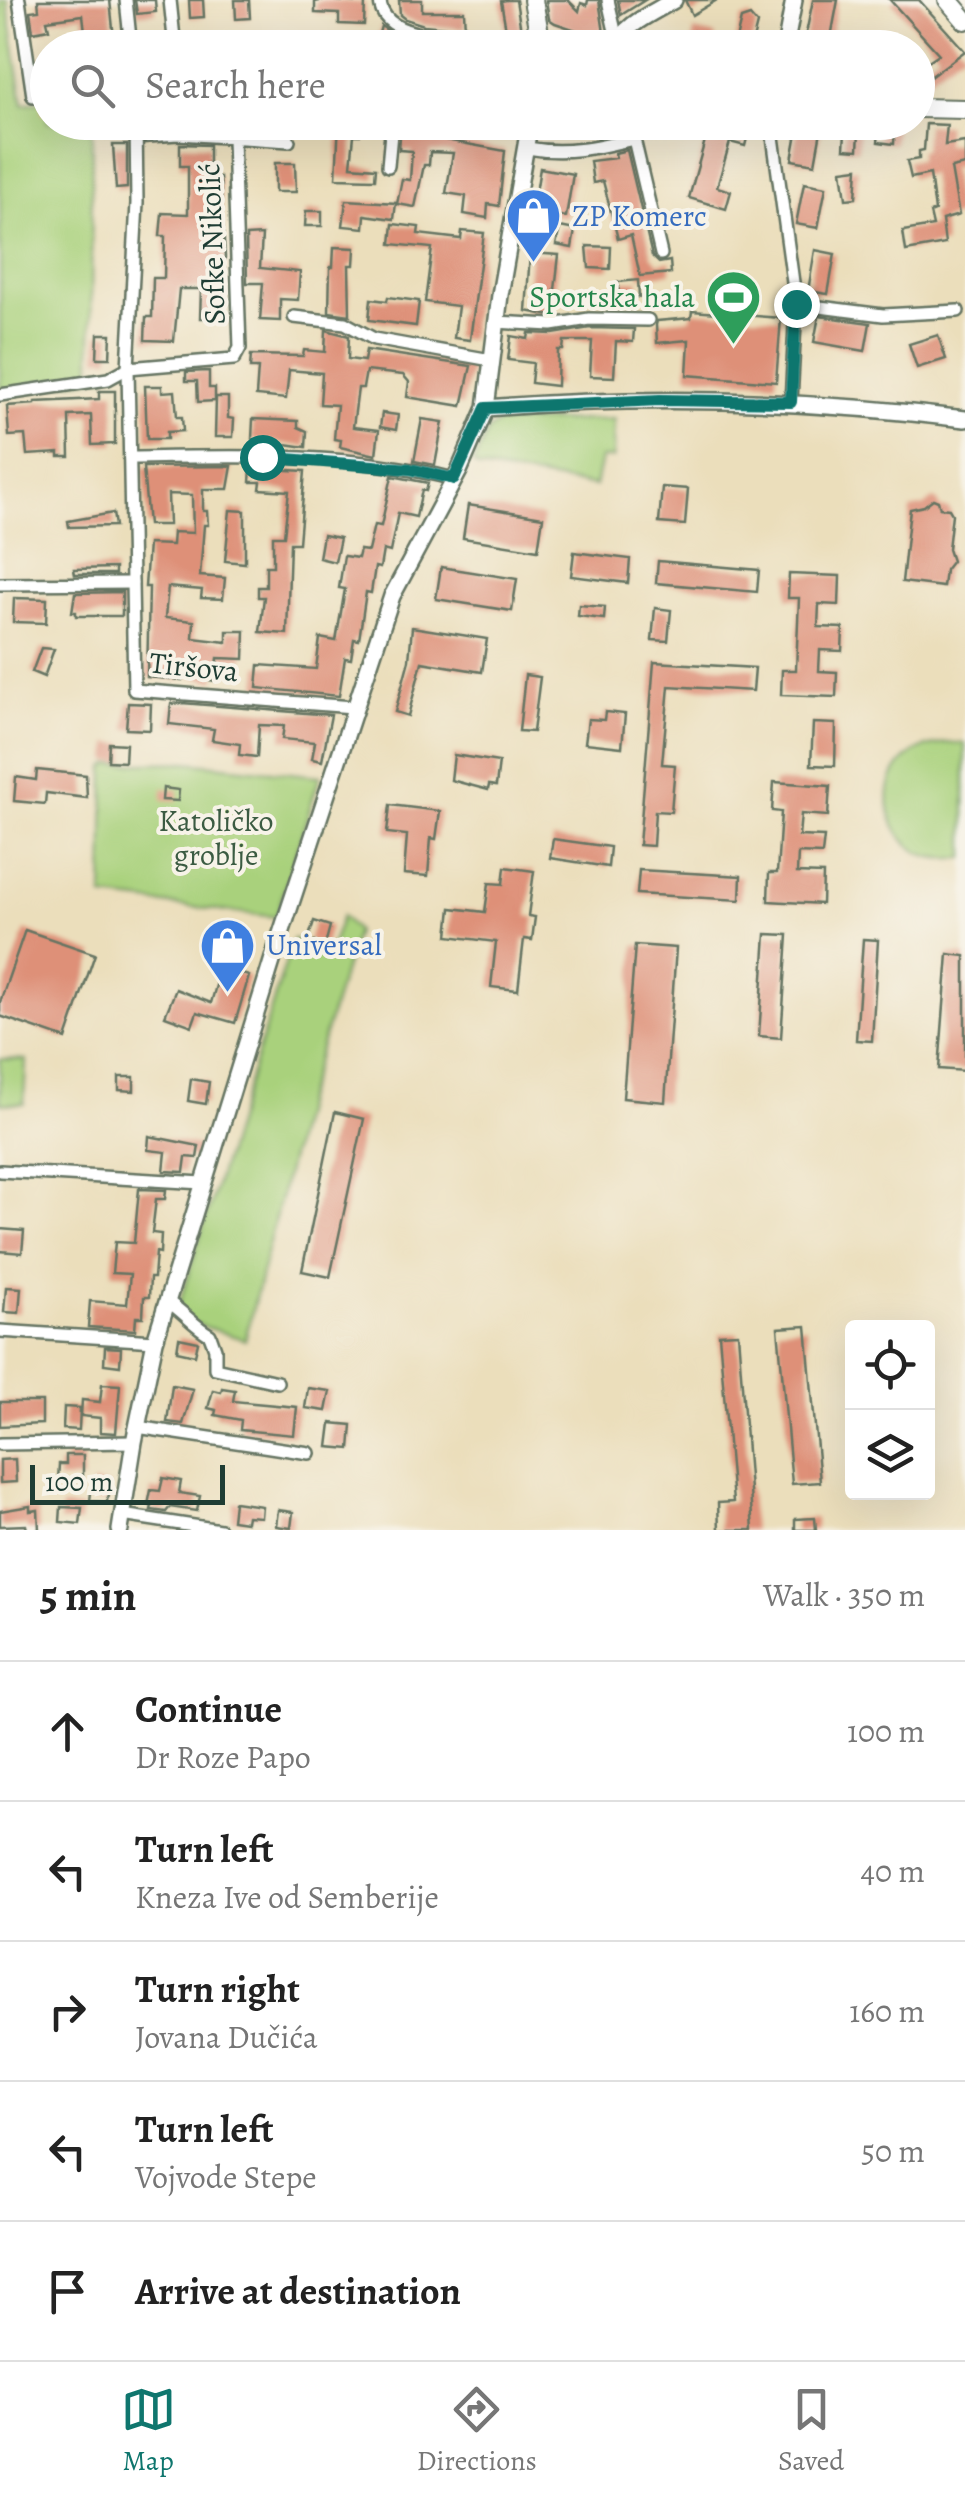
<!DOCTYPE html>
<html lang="en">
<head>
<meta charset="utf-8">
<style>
	:root { --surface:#fff; --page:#f2f2f2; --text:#222; --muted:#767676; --line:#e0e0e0; --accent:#0f766e }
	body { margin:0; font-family:Alegreya,serif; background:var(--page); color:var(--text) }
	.controls { position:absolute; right:30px; bottom:30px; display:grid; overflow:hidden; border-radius:10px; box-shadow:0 10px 40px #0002 }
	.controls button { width:90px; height:90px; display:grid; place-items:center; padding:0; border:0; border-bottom:2px solid var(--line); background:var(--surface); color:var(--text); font:50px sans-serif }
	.scale { position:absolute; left:30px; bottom:25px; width:195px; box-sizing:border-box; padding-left:10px; border:5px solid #1f3d34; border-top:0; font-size:28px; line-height:35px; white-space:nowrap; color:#1f3d34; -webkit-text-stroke:8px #f7f3e8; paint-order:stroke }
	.stop { position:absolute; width:30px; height:30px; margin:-22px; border:8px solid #0f766e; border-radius:50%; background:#fff }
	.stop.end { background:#0f766e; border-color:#fff; box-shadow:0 2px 10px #0008 }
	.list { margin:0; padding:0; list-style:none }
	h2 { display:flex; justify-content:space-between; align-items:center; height:130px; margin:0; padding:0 40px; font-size:42px }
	h2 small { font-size:32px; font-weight:400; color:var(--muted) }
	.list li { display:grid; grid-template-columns:65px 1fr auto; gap:30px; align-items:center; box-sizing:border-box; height:140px; padding:0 40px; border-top:2px solid var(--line) }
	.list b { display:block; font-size:38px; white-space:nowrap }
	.list p { margin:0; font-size:32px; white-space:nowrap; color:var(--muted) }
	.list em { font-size:32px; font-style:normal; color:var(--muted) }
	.icon { flex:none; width:55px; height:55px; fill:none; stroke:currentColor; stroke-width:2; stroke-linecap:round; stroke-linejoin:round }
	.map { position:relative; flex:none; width:965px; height:1530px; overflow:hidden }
	.search { position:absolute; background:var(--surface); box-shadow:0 10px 40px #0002; left:30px; right:30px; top:30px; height:110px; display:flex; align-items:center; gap:25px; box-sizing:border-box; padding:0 35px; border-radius:55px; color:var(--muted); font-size:38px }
	.sheet { height:830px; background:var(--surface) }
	nav { display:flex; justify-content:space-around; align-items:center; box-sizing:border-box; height:140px; border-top:2px solid var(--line); background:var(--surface); font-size:28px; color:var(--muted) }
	nav a { display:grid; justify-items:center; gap:5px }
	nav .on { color:var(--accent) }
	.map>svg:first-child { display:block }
</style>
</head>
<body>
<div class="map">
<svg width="965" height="1530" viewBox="0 0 965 1530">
	<rect width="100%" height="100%" fill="#f7f3e8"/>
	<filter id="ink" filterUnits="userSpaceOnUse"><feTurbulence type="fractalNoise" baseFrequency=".01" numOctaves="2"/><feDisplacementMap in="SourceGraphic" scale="20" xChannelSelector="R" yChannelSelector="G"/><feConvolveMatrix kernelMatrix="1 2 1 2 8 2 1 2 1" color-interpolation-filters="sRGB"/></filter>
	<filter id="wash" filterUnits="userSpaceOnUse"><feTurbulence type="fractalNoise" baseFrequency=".0048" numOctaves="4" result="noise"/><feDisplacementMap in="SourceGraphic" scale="40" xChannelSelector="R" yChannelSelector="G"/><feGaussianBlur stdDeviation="2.25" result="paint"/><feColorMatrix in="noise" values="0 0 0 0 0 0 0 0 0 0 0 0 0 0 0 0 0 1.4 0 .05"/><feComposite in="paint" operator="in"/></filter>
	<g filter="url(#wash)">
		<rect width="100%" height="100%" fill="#ebdebb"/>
		<g fill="#a9d17c" stroke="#648758" stroke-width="2.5">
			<polygon points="0,0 7,0 23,104 47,100 48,122 92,123 91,370 106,370 106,377 0,393"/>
			<polygon points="614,419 613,458 601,458 595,486 479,468 473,464 488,431 498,423"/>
			<path d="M 946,743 L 965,743 L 965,858 C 952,858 937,860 925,855 C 886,839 874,783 909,756 C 920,747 933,745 946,743 Z"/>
			<polygon points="186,762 320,776 276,917 103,897 105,768 110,764"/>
			<polygon points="342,916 356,931 304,1101 245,1340 175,1317 293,939 330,949"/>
			<polygon points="0,1059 26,1060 24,1104 0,1103"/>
		</g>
		<g id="blocks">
			<g fill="#de9078">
				<polygon points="38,0 110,0 115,48 102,48 102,38 86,40 83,15 47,20 49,29 33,32 30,11 39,10"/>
				<polygon points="155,0 156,12 137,14 135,0"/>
				<polygon points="189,0 203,0 204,17 190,18"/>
				<polygon points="235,0 249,0 250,18 236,19"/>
				<polygon points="324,0 365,3 364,25 339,24 339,14 315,13 315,2"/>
				<polygon points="399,0 422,0 422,11 464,11 465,29 424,25 405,19 400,15"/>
				<polygon points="507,0 516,0 521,31 506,30 501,1"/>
				<polygon points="546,0 568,0 579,11 581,3 587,5 588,0 599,0 604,33 598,32 597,37 555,23 549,19"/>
				<polygon points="618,0 645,0 621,15"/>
				<polygon points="685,0 717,0 692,15"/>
				<polygon points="813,0 838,0 829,48 803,48"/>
				<polygon points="890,0 919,0 965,51 918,86 918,68 939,54"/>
				<polygon points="750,16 757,24 751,48 734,48 741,19"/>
				<polygon points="381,26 394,35 392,48 375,48"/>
				<polygon points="694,31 716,36 713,48 691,48"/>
				<polygon points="207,37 207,48 184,48 183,39"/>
				<polygon points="48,78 48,113 42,114 40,79"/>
				<polygon points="339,122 361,122 360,135 354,135 351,166 376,168 375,179 336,178"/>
				<polygon points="401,122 439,122 440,139 505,151 499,206 488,204 487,218 464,214 466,196 446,193 453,153 430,152 429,165 424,165 415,207 397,204 402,179 410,180 412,151 399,150"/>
				<polygon points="585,122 624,122 621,132 598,137 586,134"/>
				<polygon points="681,122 751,122 745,146 730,142 717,187 731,191 726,209 689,198 707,133 681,125"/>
				<polygon points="799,122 822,125 815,164 792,160"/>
				<polygon points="880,123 895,124 894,144 878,142"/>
				<polygon points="926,124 947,125 945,145 965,142 965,165 951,168 959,215 942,220 945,244 906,251 903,231 933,226 930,213 935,211 930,174 911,178 907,161 919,159 919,151 924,150"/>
				<polygon points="845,131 859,132 858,150 844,149"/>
				<polygon points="180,144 209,145 209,177 220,177 225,257 221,318 200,318 201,289 179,289 174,341 145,340 146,317 152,317 153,278 164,278 165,236 160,236 162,213 188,214 188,166 180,166"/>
				<polygon points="113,145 127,145 127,188 116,189"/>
				<polygon points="627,150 652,256 659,263 670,261 671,273 640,276 631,235 618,239 603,181 593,183 590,161 616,158 615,153"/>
				<polygon points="275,163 295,163 296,192 275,192"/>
				<polygon points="540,168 573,174 566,217 533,211"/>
				<polygon points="858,168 856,198 846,199 842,170"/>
				<polygon points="804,183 826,187 818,228 796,224"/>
				<polygon points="346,200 396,203 394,219 365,215 364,228 343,226"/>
				<polygon points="306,211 322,211 322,226 305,226"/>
				<polygon points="393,224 419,227 418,234 461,239 462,231 484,233 470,340 454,338 458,306 425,302 432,248 391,244"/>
				<polygon points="560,227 575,230 572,248 556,245"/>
				<polygon points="262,235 260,268 300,272 298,300 280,299 280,321 260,320 263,283 247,283 246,236"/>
				<polygon points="587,246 611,247 610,269 589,268"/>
				<polygon points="334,247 355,248 354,265 349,265 350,315 329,312 330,267 333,267"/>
				<polygon points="815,250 835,254 828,294 808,291"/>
				<polygon points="530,253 559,255 552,316 526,311"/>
				<polygon points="638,280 639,297 619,298 618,282"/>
				<polygon points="388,297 419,301 416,326 369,320 371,299 387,301"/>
				<polygon points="692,311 781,318 776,382 687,375 689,340 657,343 656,325 657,321 691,318"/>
				<polygon points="819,316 870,323 865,351 814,342"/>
				<polygon points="590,328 634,329 633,342 616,341 614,377 590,376 592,341 564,341 563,350 558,350 557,386 531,383 533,363 508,360 511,336 528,339 529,333 553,334"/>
				<polygon points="326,330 349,336 348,359 364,361 366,350 471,366 462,406 407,397 409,382 403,375 366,371 363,388 358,388 353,427 379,430 376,455 340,447 341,440 334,439 337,405 320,404 322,373 289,370 286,399 256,396 258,368 250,368 251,355 303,356 304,350 325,352"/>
				<polygon points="98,334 111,334 110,358 97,358"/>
				<polygon points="938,335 946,359 917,368 909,344"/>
				<polygon points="209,371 209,388 215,388 215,401 198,402 197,381 186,381 186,372"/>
				<polygon points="145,386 162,386 162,392 175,391 177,417 182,417 183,431 167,432 167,439 147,439"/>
				<polygon points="99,391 115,391 115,444 92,445 91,415 69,416 70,457 59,457 59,453 27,455 25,435 9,436 7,406 35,404 35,402 99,399"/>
				<polygon points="216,397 228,397 228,418 234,419 233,437 215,437"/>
				<polygon points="382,413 398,415 396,430 380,427"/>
				<polygon points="253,419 298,421 298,427 307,431 306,447 252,439"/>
				<polygon points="422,419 443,422 435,465 414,461"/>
				<polygon points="232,466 228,489 203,489 203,511 207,511 208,525 204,525 200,576 225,578 223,599 201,598 202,590 168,587 165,618 194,621 193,638 227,642 227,631 245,631 244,659 218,658 215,681 183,675 182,680 147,677 149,587 145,587 148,544 172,545 173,532 193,533 192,495 168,494 169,525 148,525 143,467"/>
				<polygon points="251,468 305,471 299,543 290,543 287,634 260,632 264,597 258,597 258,587 266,587 266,566 273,566 273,536 284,536 289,491 260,489 261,482 250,482"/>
				<polygon points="392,476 428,483 426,491 422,490 416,517 398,513 390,552 383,550 380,568 375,567 371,593 366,592 359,640 354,639 351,659 345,658 339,696 257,688 259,665 316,669 320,638 336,641 345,589 339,588 344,556 358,558 360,550 368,551 374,525 381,526"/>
				<polygon points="662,487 688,489 685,525 659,523"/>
				<polygon points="933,499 938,501 940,508 949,509 952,514 948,549 952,561 945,570 943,587 902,582 910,509 924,506"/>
				<polygon points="468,505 543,517 538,550 463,538"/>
				<polygon points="230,510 245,511 245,563 225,561"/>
				<polygon points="113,513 115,526 69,527 68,521"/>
				<polygon points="323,535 340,538 335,562 319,558"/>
				<polygon points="574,552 630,559 628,583 571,576"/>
				<polygon points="658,561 759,570 757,592 656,583"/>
				<polygon points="441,567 517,579 512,611 436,599"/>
				<polygon points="115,568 115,574 75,574 74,569"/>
				<polygon points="789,574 840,576 839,605 819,604 818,627 843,628 842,651 820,650 819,671 837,672 836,697 781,695 782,670 796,670 799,598 788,598"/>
				<polygon points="122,592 122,616 76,616 76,612 72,612 75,593"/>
				<polygon points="14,598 47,599 46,623 13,622"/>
				<polygon points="579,605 605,607 604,619 578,616"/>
				<polygon points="655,608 671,610 668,641 652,640"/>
				<polygon points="412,627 487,639 482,672 422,662 408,716 395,712 409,660"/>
				<polygon points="41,648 54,649 44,677 32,672"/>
				<polygon points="654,662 755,668 753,691 669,686 662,764 675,765 671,812 655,811 653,846 639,845"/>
				<polygon points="525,675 540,677 533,732 519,731"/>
				<polygon points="128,703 151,704 150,730 126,729"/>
				<polygon points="182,703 331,715 322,761 312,759 315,742 282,739 284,726 259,725 257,757 239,755 240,744 212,740 214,729 169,724 171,704"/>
				<polygon points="605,712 625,714 622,747 585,743 588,719 604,720"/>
				<polygon points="813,723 836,724 835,766 811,765"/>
				<polygon points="109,743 126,744 125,762 108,761"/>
				<polygon points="454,755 499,762 496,786 489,785 488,790 451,780"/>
				<polygon points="37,770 86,775 87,798 46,793 45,804 14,801 16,777 36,780"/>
				<polygon points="774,782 830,786 828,816 801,814 799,836 824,837 822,854 798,853 797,873 823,874 822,904 768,901 769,873 777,873 781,812 772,811"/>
				<polygon points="163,788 179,790 178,801 162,800"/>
				<polygon points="390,805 440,811 436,839 431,838 428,876 404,874 407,835 387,833"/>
				<polygon points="553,839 610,847 608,867 550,858"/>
				<polygon points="505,867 534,871 528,916 535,917 532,940 524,939 518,990 491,987 496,942 448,936 451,908 485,912 489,883 503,884"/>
				<polygon points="639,870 741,876 740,900 637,894"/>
				<polygon points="314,921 330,926 325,945 308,940"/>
				<polygon points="25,930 95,954 66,1039 0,1016 0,1002"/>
				<polygon points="766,934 788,935 781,1038 759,1036"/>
				<polygon points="863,939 878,940 872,1041 856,1040"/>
				<polygon points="635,945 676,948 665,1102 623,1098"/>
				<polygon points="948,954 965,956 965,1071 939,1069"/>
				<polygon points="232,971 249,976 235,1023 197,1012 192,1026 165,1016 176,989 211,1003 217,982 228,985"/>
				<polygon points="119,1077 134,1077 134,1091 119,1090"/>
				<polygon points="191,1079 209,1082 206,1104 188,1101"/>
				<polygon points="335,1112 364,1119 330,1277 302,1271"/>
				<polygon points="149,1136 199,1146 197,1158 186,1157 184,1172 164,1171 166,1152 148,1150"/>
				<polygon points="139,1189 166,1190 165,1199 156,1199 152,1233 161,1234 160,1253 156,1252 154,1278 150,1278 149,1297 144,1297 143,1317 136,1317 135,1330 88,1327 90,1301 127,1304 130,1274 112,1273 115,1242 134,1243"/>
				<polygon points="0,1229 24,1231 22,1253 0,1251"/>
				<polygon points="6,1287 21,1288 19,1313 4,1312"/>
				<polygon points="806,1326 820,1482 792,1484 778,1328"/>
				<polygon points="738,1333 753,1530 719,1530 718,1503 733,1502 719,1334"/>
				<polygon points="179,1338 198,1342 195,1355 177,1351"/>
				<polygon points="105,1347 121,1348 120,1366 104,1364"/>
				<polygon points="102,1384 120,1385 116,1433 100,1432 100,1418 81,1416 82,1400 100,1402"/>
				<polygon points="172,1385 193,1389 183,1424 167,1422"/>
				<polygon points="222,1388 235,1390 233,1401 297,1407 294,1435 240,1430 241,1420 215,1415 216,1410 208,1408 213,1390 221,1392"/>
				<polygon points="308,1388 330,1391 326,1411 305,1408"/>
				<polygon points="0,1402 42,1402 42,1424 0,1426"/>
				<polygon points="64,1407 80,1408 79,1430 63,1429"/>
				<polygon points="331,1423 352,1425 350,1449 328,1447"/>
				<polygon points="66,1455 83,1455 83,1480 58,1480 59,1464 66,1464"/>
				<polygon points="15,1459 16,1482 0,1483 0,1460"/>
				<polygon points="163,1478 181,1481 179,1493 200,1496 197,1511 170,1507 166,1512 151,1510 152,1506 148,1505 151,1490 160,1491"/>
				<polygon points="92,1483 109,1485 107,1502 90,1501"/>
				<polygon points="234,1502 262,1506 261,1517 247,1516 246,1522 232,1520"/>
				<polygon points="30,1506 30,1511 38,1510 39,1530 27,1530 26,1525 0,1526 0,1511"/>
				<polygon points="61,1507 82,1508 80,1524 60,1522"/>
				<polygon points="278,1510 293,1512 291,1528 276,1526"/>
				<polygon points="815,1518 816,1530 795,1530 795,1519"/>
			</g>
		</g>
	</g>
	<g filter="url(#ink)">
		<use href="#blocks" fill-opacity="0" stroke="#667563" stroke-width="2.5"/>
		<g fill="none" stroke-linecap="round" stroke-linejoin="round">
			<defs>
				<g id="minor">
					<polyline points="19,0 33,96"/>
					<polyline points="126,0 131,48"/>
					<polyline points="170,0 175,48"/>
					<path d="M 380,0 C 381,54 504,31 541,44"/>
					<polyline points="608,0 617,40"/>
					<polyline points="401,48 405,30"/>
					<polyline points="136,122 137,203 128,368 134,690 353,707"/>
					<polyline points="771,122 796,304 791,402"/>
					<polyline points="135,137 178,134 289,141"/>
					<path d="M 527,148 C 565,155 596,148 634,139 L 661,254"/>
					<polyline points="388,166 392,122"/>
					<polyline points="796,304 883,315 958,311"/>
					<polyline points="294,317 345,323 374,339 491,360"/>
					<polyline points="495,322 552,325 589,319 648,320"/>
					<polyline points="0,395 108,379 128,368 234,359 240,348 233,139"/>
					<path d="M 130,458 C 237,456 349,452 454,479"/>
					<polyline points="0,584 132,583"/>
					<polyline points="0,1171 203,1183"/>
					<path d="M 167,1301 C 184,1312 193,1325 210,1335 L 215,1349 L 215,1368 L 277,1382"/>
					<polyline points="0,1331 155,1341"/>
					<polyline points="137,1427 309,1453"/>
					<polyline points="0,1444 134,1442"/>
					<polyline points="122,1515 220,1530"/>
				</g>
				<g id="tertiary">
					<path d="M 614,48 C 624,24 653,13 674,0"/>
					<polyline points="785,48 794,0"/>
					<path d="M 486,408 C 647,395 805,399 965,419"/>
					<polyline points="120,1530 134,1442 155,1341 274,955 392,596 459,471 486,408 500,295 530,122"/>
				</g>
				<g id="secondary">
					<polyline points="533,0 541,44 552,48"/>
					<polyline points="948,0 965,20"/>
					<polyline points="918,108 965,109"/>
				</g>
			</defs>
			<use href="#minor" stroke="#667563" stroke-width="16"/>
			<use href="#tertiary" stroke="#667563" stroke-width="20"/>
			<use href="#secondary" stroke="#667563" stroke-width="22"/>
			<use href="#minor" stroke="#fff" stroke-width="11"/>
			<use href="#tertiary" stroke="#fff" stroke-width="15"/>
			<use href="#secondary" stroke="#fff" stroke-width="18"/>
		</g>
	</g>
	<g fill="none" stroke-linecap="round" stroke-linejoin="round" filter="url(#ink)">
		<polyline stroke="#0f766e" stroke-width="12" points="262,457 410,469 454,479 486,408 660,400 791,402 796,304"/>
	</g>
	<defs>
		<symbol id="shop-pin" viewBox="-11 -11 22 30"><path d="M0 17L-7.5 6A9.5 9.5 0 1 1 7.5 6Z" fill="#3f7fe0" stroke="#f7f3e8"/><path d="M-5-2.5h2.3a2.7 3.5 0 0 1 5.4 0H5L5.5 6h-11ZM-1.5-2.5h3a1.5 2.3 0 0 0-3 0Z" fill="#fff"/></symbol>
		<symbol id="stadium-pin" viewBox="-11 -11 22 30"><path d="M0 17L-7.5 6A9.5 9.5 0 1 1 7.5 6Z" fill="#2e9e5b" stroke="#f7f3e8"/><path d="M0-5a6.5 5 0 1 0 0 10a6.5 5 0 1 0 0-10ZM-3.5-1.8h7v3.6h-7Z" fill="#fff"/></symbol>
	</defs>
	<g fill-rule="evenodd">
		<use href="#shop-pin" x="502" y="184" width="63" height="86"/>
		<use href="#stadium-pin" x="702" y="266" width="63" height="86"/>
		<use href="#shop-pin" x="196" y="914" width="63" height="86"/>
	</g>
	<g text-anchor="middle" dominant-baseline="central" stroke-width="8" stroke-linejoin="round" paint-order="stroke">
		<g font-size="30" fill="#366cbe" stroke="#f7f3e8" text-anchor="start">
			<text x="572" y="216">ZP Komerc</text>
			<text x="266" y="945">Universal</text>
		</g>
		<g font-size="30" fill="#1f3d34" stroke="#f7f3e8">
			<text transform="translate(212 244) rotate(-92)">Sofke Nikolić</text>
			<text transform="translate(194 667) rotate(6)">Tiršova</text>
		</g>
		<g font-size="30" fill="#27864d" stroke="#f7f3e8" text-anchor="end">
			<text x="695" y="297">Sportska hala</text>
		</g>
		<g font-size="30" fill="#3b5b42" stroke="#f7f3e8">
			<text x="216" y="821">Katoličko<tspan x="216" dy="34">groblje</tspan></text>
		</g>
	</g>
</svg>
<div class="controls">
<button><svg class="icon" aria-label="locate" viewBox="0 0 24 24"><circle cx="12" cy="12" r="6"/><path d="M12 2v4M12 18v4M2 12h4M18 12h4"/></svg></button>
<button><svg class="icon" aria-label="layers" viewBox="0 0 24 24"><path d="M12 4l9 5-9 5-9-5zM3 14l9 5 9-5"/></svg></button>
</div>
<div class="scale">100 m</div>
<div class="stop" style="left:262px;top:457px"></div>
<div class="stop end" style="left:796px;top:304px"></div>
<div class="search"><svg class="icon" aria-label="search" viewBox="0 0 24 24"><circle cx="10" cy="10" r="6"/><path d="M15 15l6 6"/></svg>Search here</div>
</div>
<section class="sheet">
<h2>5 min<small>Walk · 350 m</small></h2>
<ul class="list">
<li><svg class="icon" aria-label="ahead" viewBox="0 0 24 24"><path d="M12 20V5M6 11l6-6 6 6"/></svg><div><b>Continue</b><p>Dr Roze Papo</p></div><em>100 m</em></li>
<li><svg class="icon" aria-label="left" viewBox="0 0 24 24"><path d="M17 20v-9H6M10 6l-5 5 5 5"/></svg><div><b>Turn left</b><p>Kneza Ive od Semberije</p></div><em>40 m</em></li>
<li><svg class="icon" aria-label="right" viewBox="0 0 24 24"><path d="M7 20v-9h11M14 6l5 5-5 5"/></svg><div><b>Turn right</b><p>Jovana Dučića</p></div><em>160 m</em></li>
<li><svg class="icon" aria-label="left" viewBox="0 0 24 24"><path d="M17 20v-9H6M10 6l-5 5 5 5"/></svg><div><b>Turn left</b><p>Vojvode Stepe</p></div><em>50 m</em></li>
<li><svg class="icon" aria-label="arrive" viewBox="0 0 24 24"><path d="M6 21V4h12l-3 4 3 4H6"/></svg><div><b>Arrive at destination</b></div></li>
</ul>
</section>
<nav>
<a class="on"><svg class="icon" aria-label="map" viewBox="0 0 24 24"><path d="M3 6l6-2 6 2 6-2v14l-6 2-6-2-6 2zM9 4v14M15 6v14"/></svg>Map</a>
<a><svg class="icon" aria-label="directions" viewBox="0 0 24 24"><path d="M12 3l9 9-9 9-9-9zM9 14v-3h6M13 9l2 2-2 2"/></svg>Directions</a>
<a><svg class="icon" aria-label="saved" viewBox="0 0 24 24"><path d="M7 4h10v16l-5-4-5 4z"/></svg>Saved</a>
</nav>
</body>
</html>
